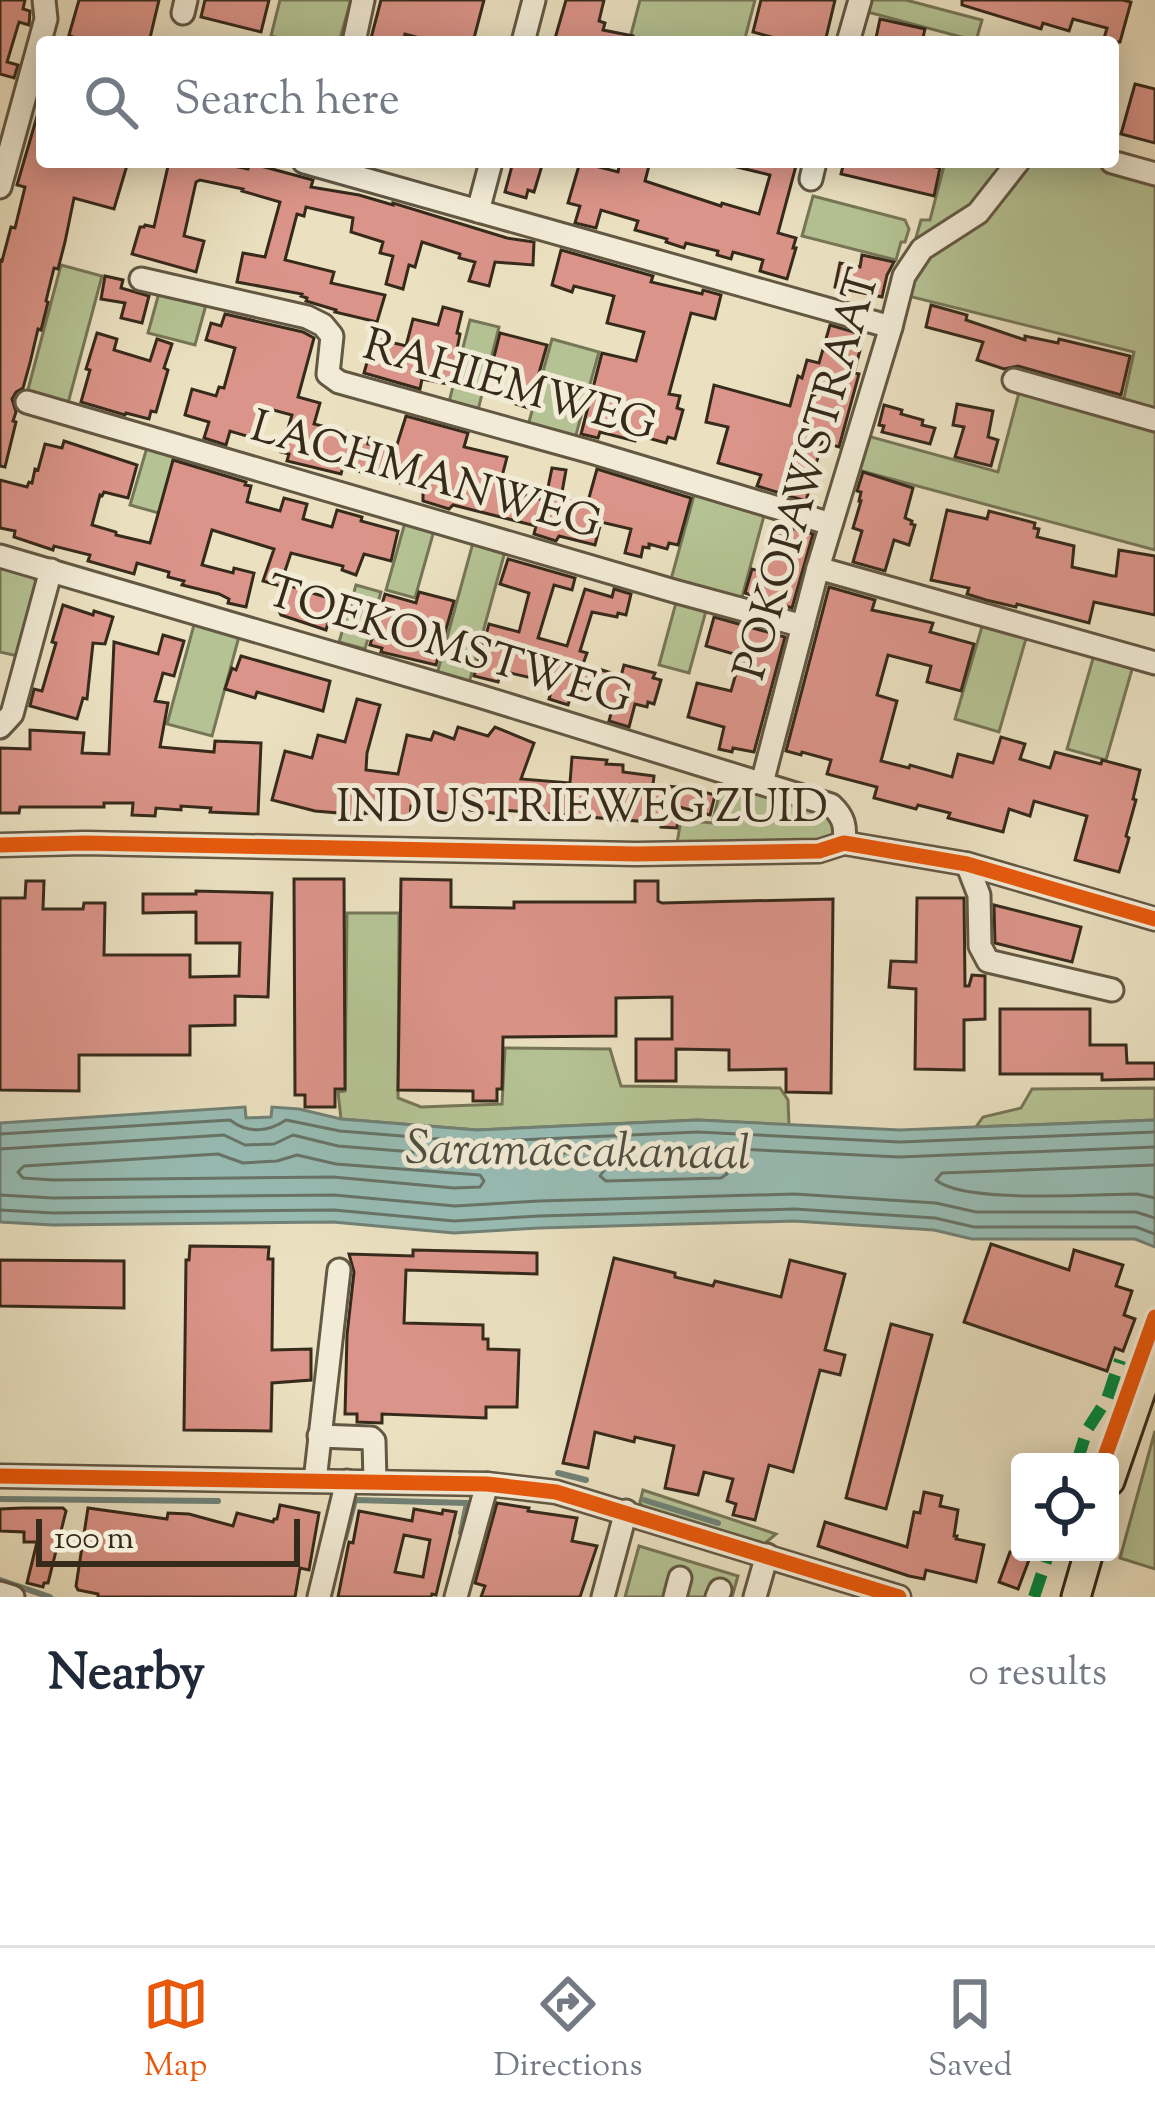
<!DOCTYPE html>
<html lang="en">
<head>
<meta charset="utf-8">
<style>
	:root { --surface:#fff; --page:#f2f2f3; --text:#1f2937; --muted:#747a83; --line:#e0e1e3; --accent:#ea580c }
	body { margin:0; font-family:"Sorts Mill Goudy",serif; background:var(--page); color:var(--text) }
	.controls { position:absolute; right:36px; bottom:36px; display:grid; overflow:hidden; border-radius:12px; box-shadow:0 6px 30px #0003 }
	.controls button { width:108px; height:108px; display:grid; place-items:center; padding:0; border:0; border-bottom:3px solid var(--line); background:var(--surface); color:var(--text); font:60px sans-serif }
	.scale { position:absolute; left:36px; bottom:30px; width:264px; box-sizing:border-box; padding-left:12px; border:6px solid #362a1b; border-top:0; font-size:33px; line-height:42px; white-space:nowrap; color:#362a1b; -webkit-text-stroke:9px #f2ecd7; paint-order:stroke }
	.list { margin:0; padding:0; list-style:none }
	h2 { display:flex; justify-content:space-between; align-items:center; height:156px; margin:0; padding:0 48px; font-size:51px }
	h2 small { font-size:39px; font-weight:400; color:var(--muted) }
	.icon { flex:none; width:66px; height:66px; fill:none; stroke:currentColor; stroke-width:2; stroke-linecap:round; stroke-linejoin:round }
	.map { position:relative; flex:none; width:1155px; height:1597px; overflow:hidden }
	.search { position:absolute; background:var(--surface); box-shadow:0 6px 30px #0003; left:36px; right:36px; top:36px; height:132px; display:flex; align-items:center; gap:30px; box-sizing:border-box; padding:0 42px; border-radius:12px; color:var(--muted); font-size:45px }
	.sheet { height:348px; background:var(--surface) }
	nav { display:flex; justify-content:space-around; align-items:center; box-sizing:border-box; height:168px; border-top:3px solid var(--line); background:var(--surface); font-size:33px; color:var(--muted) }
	nav a { display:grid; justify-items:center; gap:6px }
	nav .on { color:var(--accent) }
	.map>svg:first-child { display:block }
</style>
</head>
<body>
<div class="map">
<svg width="1155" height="1597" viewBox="0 0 1155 1597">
	<rect width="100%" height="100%" fill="#ebe1c1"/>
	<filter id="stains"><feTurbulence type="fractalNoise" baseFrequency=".00167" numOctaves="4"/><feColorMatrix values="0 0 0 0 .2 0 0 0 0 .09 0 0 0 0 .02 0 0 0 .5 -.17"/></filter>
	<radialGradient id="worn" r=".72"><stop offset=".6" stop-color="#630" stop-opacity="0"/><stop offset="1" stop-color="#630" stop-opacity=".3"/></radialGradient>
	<g fill="#b5c394" stroke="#767658" stroke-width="3">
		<polygon points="280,0 351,0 339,42 293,42 271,36"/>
		<polygon points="640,0 755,0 744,42 629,42"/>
		<polygon points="863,0 906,0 982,20 976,41 860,10"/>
		<polygon points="945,162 1092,162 1155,178 1155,416 1122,407 1134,352 900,294 921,220 930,220"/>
		<polygon points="813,196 905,220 909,229 905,242 901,242 896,260 802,236"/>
		<polygon points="61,265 102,276 67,407 26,397"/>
		<polygon points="160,289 207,301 195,345 148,333"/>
		<polygon points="470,320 499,327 478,410 449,402"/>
		<polygon points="552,339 599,352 574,442 527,429"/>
		<polygon points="1021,385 1155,423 1155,550 858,470 868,436 998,472"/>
		<polygon points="148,444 197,458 180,519 130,505"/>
		<polygon points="695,492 765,512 741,601 670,583"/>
		<polygon points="406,519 435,527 415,598 386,590"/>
		<polygon points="474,539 506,548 469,683 437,674"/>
		<path d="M 0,566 C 15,570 35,570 38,587 L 22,657 L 0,652 Z"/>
		<polygon points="356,585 381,592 365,649 339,642"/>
		<polygon points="677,599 707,607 689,673 659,665"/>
		<polygon points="195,621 240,633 212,736 167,724"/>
		<polygon points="983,623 1027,635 999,732 955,719"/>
		<polygon points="1094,655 1133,666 1106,760 1067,749"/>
		<polygon points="723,781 831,816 835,833 829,840 804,845 677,843 681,820 712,823"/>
		<polygon points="347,913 399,913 398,1098 421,1107 502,1104 505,1048 610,1049 621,1086 780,1088 788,1100 789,1125 698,1120 477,1130 341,1119 338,1092 345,1091"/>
		<polygon points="1155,1088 1155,1120 976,1127 983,1117 1021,1108 1032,1089"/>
		<polygon points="1155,1431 1155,1569 1120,1558"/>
		<polygon points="643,1490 776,1534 763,1545 642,1508 640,1502"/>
		<polygon points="639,1546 738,1576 732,1597 625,1597"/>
	</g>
	<polygon fill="#98bdb5" stroke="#718277" stroke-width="3" points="245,1107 246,1118 271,1117 272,1107 299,1109 341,1119 477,1130 698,1120 900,1130 1155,1120 1155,1247 1135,1239 972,1239 934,1230 794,1221 539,1228 454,1233 333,1222 53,1225 0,1222 0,1123"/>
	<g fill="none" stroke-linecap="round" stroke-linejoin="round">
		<g stroke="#677468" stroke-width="3">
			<path d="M 0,1134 L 230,1120 C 248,1134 268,1132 286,1120 L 340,1131 L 477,1142 L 697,1132 L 900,1142 L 1155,1132"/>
			<polyline points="0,1149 224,1135 245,1145 274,1144 293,1135 338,1146 476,1157 697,1147 899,1157 1155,1147"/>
			<polygon points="218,1154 243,1163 277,1161 297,1155 336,1164 480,1175 484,1181 480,1187 454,1188 333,1177 54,1180 23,1178 18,1172 24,1166"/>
			<polygon points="698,1165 723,1166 727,1174 721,1178 606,1181 600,1176 605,1169"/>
			<path d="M 1155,1165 L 942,1173 L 936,1180 C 964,1204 1094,1194 1137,1194 L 1155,1198"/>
			<polyline points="0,1195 53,1198 334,1195 455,1206 539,1201 795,1194 936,1203 976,1212 1136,1212 1155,1218"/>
			<polyline points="0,1210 53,1213 334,1210 454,1221 539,1216 795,1209 935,1218 974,1227 1136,1227 1155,1234"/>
		</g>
		<g stroke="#718277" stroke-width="6">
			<polyline points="558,1473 586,1480"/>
			<polyline points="0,1499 218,1501"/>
			<polyline points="644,1500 718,1523"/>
			<polyline points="345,1538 355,1500 467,1503 461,1533"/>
			<polyline points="0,1580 50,1597"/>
		</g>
	</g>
	<g fill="#db9489" stroke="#362a1b" stroke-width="3" fill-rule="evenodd">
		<polygon points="0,0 25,0 23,9 30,11 29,25 19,22 7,62 18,65 14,78 0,74"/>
		<polygon points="79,0 159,0 149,42 72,42 73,37 69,35"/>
		<polygon points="205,0 269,0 261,32 201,17"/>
		<polygon points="381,0 484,0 473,42 435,42 405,34 403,42 370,42"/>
		<polygon points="566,0 604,0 599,21 605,23 603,30 633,36 632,42 554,42"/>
		<polygon points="761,0 835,0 825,42 790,42 753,32"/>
		<polygon points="962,0 1122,0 1131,2 1120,42 1103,42 1107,28 1073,19 1069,31 1043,23 1041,29 962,5"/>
		<polygon points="880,19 925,29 922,42 895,42 876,38"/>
		<polygon points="1135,84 1155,89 1155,143 1121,134"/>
		<polygon points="38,113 42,114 42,162 128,162 114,209 74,198 65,242 58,269 54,268 46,301 48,302 41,330 38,329 30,363 23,388 16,392 12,399 16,412 13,421 16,422 5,467 0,466 0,260 2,261 11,227 15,228 25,187 17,185"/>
		<polygon points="169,162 214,162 248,169 250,163 313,180 311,187 359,195 393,205 393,203 507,238 534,242 533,265 495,262 489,286 469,281 475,262 459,258 460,254 422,242 415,267 409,265 403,289 386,284 393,256 380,253 383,242 351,232 353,218 306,207 304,216 297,214 285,260 334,272 331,283 385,295 377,322 335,312 336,310 306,301 307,298 301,296 302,294 237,282 243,253 265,257 280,202 242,191 243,189 200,180 196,182 184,236 204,241 196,272 132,254 140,227 144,227 145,225 154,227"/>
		<polygon points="513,162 543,162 534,192 528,190 526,198 505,192"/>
		<polygon points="580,162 618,172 620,162 650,162 645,181 721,206 722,203 759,214 770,175 737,167 737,162 797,162 778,233 796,238 793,248 796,248 787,279 760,271 763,260 733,252 731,259 717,255 718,251 686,243 684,248 666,242 667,239 635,230 638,221 601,210 596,228 575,223 580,206 568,203"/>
		<polygon points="844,162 913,162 940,168 934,196 841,174"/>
		<polygon points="561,250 653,276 651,282 702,294 703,290 721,295 715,319 691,313 669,394 680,396 677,408 683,410 675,439 668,437 666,443 637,435 635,441 600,432 598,438 581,434 602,353 636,361 644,332 607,323 614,296 574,286 572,292 552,285"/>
		<polygon points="862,255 894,262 887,275 882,297 835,287 840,263 860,267"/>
		<polygon points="105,276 123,280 121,288 149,296 142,323 121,318 125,303 101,299"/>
		<polygon points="931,305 967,315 966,320 1025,340 1025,336 1058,343 1059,339 1130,356 1121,395 1018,366 1004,369 977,360 983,342 926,327"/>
		<polygon points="443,307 462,312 457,333 460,334 457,349 460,350 453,385 422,379 420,389 364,373 374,338 406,346 413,319 438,325"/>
		<polygon points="225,314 303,332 314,338 298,397 320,403 314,424 370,438 368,444 395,451 406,416 468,433 464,447 507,457 499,488 543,500 546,497 552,468 566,470 561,498 587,505 597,469 691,498 678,545 669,543 667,549 649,544 649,548 643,547 641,557 625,553 631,529 601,522 595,545 559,536 556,541 534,534 536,526 453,505 449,509 423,501 423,490 387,479 343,467 341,474 287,461 289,454 281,452 292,415 266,408 257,439 230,431 226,445 204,438 209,422 185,415 192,389 216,396 219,387 224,388 235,348 206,340 211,323 221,326"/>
		<polygon points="830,325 864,335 854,373 859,374 839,447 822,442 806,501 757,486 761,475 718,463 728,427 706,422 714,385 790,406 798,376 802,378 807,360 819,363"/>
		<polygon points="97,333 117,339 114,350 150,361 157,339 172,344 164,368 168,370 156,412 151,411 149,419 126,413 125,415 81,402 90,370 86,369"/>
		<polygon points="500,333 547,345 529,408 506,401 515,371 492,365"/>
		<polygon points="957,404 993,411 988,437 998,440 991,466 955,457 964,427 953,425"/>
		<polygon points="884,405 902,410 901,414 923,420 922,425 935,428 930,444 882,432 884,426 879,425"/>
		<polygon points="64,441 137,465 128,498 104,492 102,496 100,495 92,525 116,532 116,535 150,543 173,460 246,482 245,485 251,486 247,502 280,511 284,498 307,504 303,519 332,527 337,510 362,517 361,521 398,531 391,561 364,554 356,575 342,570 343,566 291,553 280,586 263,581 274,549 212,530 202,565 233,573 234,568 254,573 246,607 228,603 229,599 219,594 182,585 184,581 168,577 169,572 137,563 134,574 88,561 90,555 54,546 53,550 14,537 15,531 0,528 0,480 27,487 29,482 32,483 35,469 38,470 45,444 62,448"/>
		<polygon points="863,472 913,488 905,518 912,521 911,524 915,525 909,545 894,540 885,571 853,562 862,531 853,528 861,501 859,501 861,492 857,491"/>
		<polygon points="947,510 987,519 989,511 1035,523 1034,528 1039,529 1037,537 1074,546 1072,567 1113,576 1116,576 1119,550 1155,556 1155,615 1094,602 1089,623 1017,604 1016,607 986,600 967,594 969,588 931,580"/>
		<polygon points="793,528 813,534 792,608 745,593 752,569 763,572 769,549 772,550 779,531 791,535"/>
		<polygon points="508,559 575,578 572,590 554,585 538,638 567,646 585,589 612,597 614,589 631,594 626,615 618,613 617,617 592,612 580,651 587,653 583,664 621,676 624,665 655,673 653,678 661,680 654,704 648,702 647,707 635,704 629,727 609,721 613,706 572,693 568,705 549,699 554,683 501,671 498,682 474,676 489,624 519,632 529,593 500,584"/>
		<polygon points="287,585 335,600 326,630 281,615 279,611"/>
		<polygon points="829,587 875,600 872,610 933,623 930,632 974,644 961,691 927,682 931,666 888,655 877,695 897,701 881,761 909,768 910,765 952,777 958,754 993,763 1001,737 1025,744 1020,759 1050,768 1055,752 1101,764 1102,760 1140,770 1133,799 1136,800 1126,836 1129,838 1119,872 1075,860 1087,816 1034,801 1030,816 1009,809 1003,832 948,818 950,813 918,805 916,809 874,798 877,787 827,774 831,760 802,752 801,755 786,751"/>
		<polygon points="419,592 454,601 436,665 381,652 382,648 370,645 385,594 416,603"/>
		<polygon points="63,605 93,615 94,611 113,617 105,644 93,643 87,699 83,698 77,719 30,706 34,689 42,691 56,643 52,642"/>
		<polygon points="714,617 785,637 754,752 733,748 732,752 719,749 724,727 688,717 697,683 731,691 741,656 706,646"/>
		<polygon points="163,635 184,641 174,676 163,673 155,701 168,703 160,747 214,752 215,741 261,743 258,814 210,812 211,808 181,806 181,810 156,808 155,816 132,815 133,803 104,803 104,807 20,807 19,813 0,813 0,748 30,749 30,730 84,733 82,753 109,754 114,642 158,654"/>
		<polygon points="241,656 330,681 323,711 257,692 255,698 225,689 232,668 236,670"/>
		<polygon points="357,699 380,705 367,753 366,770 398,774 407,735 431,740 434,732 454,739 458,727 488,736 495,727 534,743 521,779 570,783 572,757 607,760 606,764 623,765 623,772 654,776 653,785 689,788 715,795 710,815 679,807 677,828 661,827 661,823 501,810 501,814 462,809 461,812 450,809 449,814 411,806 410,817 364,813 364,817 338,816 338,813 315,811 272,800 285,751 312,758 318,735 345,742"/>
		<polygon points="294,879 344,879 345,1089 335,1089 335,1107 305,1107 305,1095 295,1095"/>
		<polygon points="401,879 451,880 451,907 514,908 514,902 635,902 635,881 658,881 658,901 662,903 833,899 831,1093 786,1092 786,1069 729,1070 729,1050 676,1049 676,1081 636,1081 636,1039 672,1039 672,997 616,998 616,1036 503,1037 502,1089 497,1089 497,1101 473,1101 473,1091 398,1090"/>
		<polygon points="26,881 44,881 43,909 83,909 84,903 105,903 104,955 190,955 190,977 239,976 240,943 196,943 196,912 143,913 143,894 196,894 196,891 272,893 268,997 235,996 235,1025 190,1026 190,1055 79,1055 79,1091 0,1090 0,898 25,898"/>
		<polygon points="917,898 964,898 965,986 969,986 972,975 985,976 985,1019 964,1020 964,1070 915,1069 916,989 889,987 891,961 916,962"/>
		<polygon points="994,905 1081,927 1072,962 995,943"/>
		<polygon points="1000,1009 1090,1009 1090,1045 1126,1045 1127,1063 1155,1063 1155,1079 1102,1080 1102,1074 1000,1074"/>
		<polygon points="991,1244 1069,1270 1074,1250 1123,1265 1116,1286 1132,1291 1124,1315 1135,1319 1123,1351 1115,1348 1107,1371 964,1322"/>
		<polygon points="190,1246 269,1247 268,1259 273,1259 272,1350 311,1349 311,1380 272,1383 271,1431 184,1430 186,1260 189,1260"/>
		<polygon points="413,1250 537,1253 537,1274 406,1270 404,1323 483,1325 483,1339 488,1339 488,1349 519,1350 517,1407 486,1407 486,1418 382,1414 382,1423 357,1422 357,1414 345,1414 347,1335 354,1272 349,1254 413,1256"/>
		<polygon points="614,1258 675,1273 675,1277 713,1286 715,1281 781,1297 790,1260 845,1274 825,1350 845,1355 840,1375 820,1370 793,1472 769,1465 755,1520 733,1515 736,1504 727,1501 733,1479 704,1472 698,1495 665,1488 674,1446 635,1437 634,1442 595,1432 588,1468 563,1463"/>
		<polygon points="0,1260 124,1261 124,1308 0,1306"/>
		<polygon points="891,1324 932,1335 886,1509 846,1498"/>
		<polygon points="924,1492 942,1496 940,1506 958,1510 954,1536 957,1536 956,1539 984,1545 976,1582 926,1570 924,1579 909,1576 818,1546 825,1522 907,1547 914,1512 920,1513"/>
		<polygon points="497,1503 529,1508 528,1511 577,1518 572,1541 597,1546 580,1597 481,1597 485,1586 475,1583"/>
		<polygon points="280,1505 319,1513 309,1570 300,1568 295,1597 98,1597 98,1594 78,1590 76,1586 88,1508 167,1519 168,1513 189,1514 233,1526 237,1513 273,1522 274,1519 277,1519"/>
		<polygon points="23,1508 63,1508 66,1511 48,1583 44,1583 43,1587 27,1583 37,1542 24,1542 24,1532 0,1531 0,1509"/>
		<path d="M 414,1509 L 442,1514 L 443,1510 L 456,1512 L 436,1595 L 432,1594 L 431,1597 L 338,1597 L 349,1542 L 353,1543 L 359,1511 L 412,1521 ZM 404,1535 L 430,1540 L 423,1577 L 395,1572 Z"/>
		<polygon points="1010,1552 1032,1552 1018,1589 999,1582"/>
	</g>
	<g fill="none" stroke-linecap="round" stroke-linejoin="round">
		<defs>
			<g id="minor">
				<polyline points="183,13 186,0"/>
				<polyline points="354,42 363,0"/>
				<polyline points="523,42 534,0"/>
				<polyline points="848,42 860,0"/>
				<polyline points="304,162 891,327"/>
				<polyline points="1112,162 1155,174"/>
				<polyline points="811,179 815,162"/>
				<polyline points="0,187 46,19 44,0"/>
				<polyline points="478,211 491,162"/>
				<polyline points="141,279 307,317 323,325 332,336 328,374 339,382 591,452 831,524"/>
				<polyline points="1014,380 1155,420"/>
				<polyline points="27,402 674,591 803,626"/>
				<path d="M 0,556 L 479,696 L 831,805 C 844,817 846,826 844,843"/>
				<polyline points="818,568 1155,663"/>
				<polyline points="0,727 12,714 51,570"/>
				<polyline points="762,783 818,568 891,327 904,276 922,249 978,213 1018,162"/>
				<polyline points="0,845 85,843 636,854 819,851 844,843 967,864 1155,919"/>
				<polyline points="967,864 979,895 980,946 988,961 1112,990"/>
				<polyline points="319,1436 371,1438 374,1441 375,1482"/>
				<polyline points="0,1476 487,1484 556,1492 899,1597"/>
				<polyline points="315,1481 339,1270"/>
				<polyline points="0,1593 13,1597"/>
				<polyline points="319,1597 347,1481"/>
				<polyline points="456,1597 487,1484"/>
				<polyline points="603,1597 626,1511"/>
				<polyline points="675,1597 680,1578"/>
				<polyline points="717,1597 720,1590"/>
				<polyline points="755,1597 767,1555"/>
			</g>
			<g id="major">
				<polyline points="1110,1481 1155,1351"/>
				<polyline points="1076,1597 1089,1552"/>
			</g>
		</defs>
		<use href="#minor" stroke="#635844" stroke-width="27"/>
		<use href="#major" stroke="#362a1b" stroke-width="33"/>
		<use href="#minor" stroke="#f2ecd7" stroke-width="21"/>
		<use href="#major" stroke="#ebe1c1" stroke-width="27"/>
		<g stroke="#00873e" stroke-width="12" stroke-dasharray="24 12" stroke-linecap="butt">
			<polyline points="1077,1462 1087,1430 1107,1399 1120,1360"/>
			<polyline points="1034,1597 1049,1552"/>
		</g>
		<defs>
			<g id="cycleway">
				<polyline points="0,845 85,843 636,854 819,851 844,843 967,864 1155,919"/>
				<polyline points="1103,1462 1155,1317"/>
				<polyline points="0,1476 487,1484 556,1492 899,1597"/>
			</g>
		</defs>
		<use href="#cycleway" stroke="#f2ecd7" stroke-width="22"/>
		<use href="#cycleway" stroke="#e8590c" stroke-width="15"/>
	</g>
	<g text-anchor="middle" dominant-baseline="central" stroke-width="10" stroke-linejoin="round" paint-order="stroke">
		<g font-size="45" fill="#362a1b" stroke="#f2ecd7">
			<text transform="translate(509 388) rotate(16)">RAHIEMWEG</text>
			<text transform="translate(810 475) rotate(-74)">POKOPAWSTRAAT</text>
			<text transform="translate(425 478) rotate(16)">LACHMANWEG</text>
			<text transform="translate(448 648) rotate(17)">TOEKOMSTWEG</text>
			<text x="582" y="810">INDUSTRIEWEG ZUID</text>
		</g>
		<g font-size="48" font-style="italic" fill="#4e4f42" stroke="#f2ecd7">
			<text transform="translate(578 1154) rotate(1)">Saramaccakanaal</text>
		</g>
	</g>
	<rect width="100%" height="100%" filter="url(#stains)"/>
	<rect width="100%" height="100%" fill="url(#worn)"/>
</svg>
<div class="controls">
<button><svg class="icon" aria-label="locate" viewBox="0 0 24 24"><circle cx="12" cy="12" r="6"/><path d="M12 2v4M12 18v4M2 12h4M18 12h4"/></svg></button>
</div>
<div class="scale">100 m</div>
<div class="search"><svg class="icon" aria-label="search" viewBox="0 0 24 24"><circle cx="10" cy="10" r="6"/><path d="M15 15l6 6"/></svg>Search here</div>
</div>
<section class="sheet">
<h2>Nearby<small>0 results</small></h2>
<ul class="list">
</ul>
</section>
<nav>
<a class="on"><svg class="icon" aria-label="map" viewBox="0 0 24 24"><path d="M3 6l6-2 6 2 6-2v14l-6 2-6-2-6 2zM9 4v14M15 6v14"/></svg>Map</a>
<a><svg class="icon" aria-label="directions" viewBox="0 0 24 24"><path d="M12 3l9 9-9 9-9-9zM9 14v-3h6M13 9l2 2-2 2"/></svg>Directions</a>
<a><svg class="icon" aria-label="saved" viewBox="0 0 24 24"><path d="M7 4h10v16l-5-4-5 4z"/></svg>Saved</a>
</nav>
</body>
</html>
